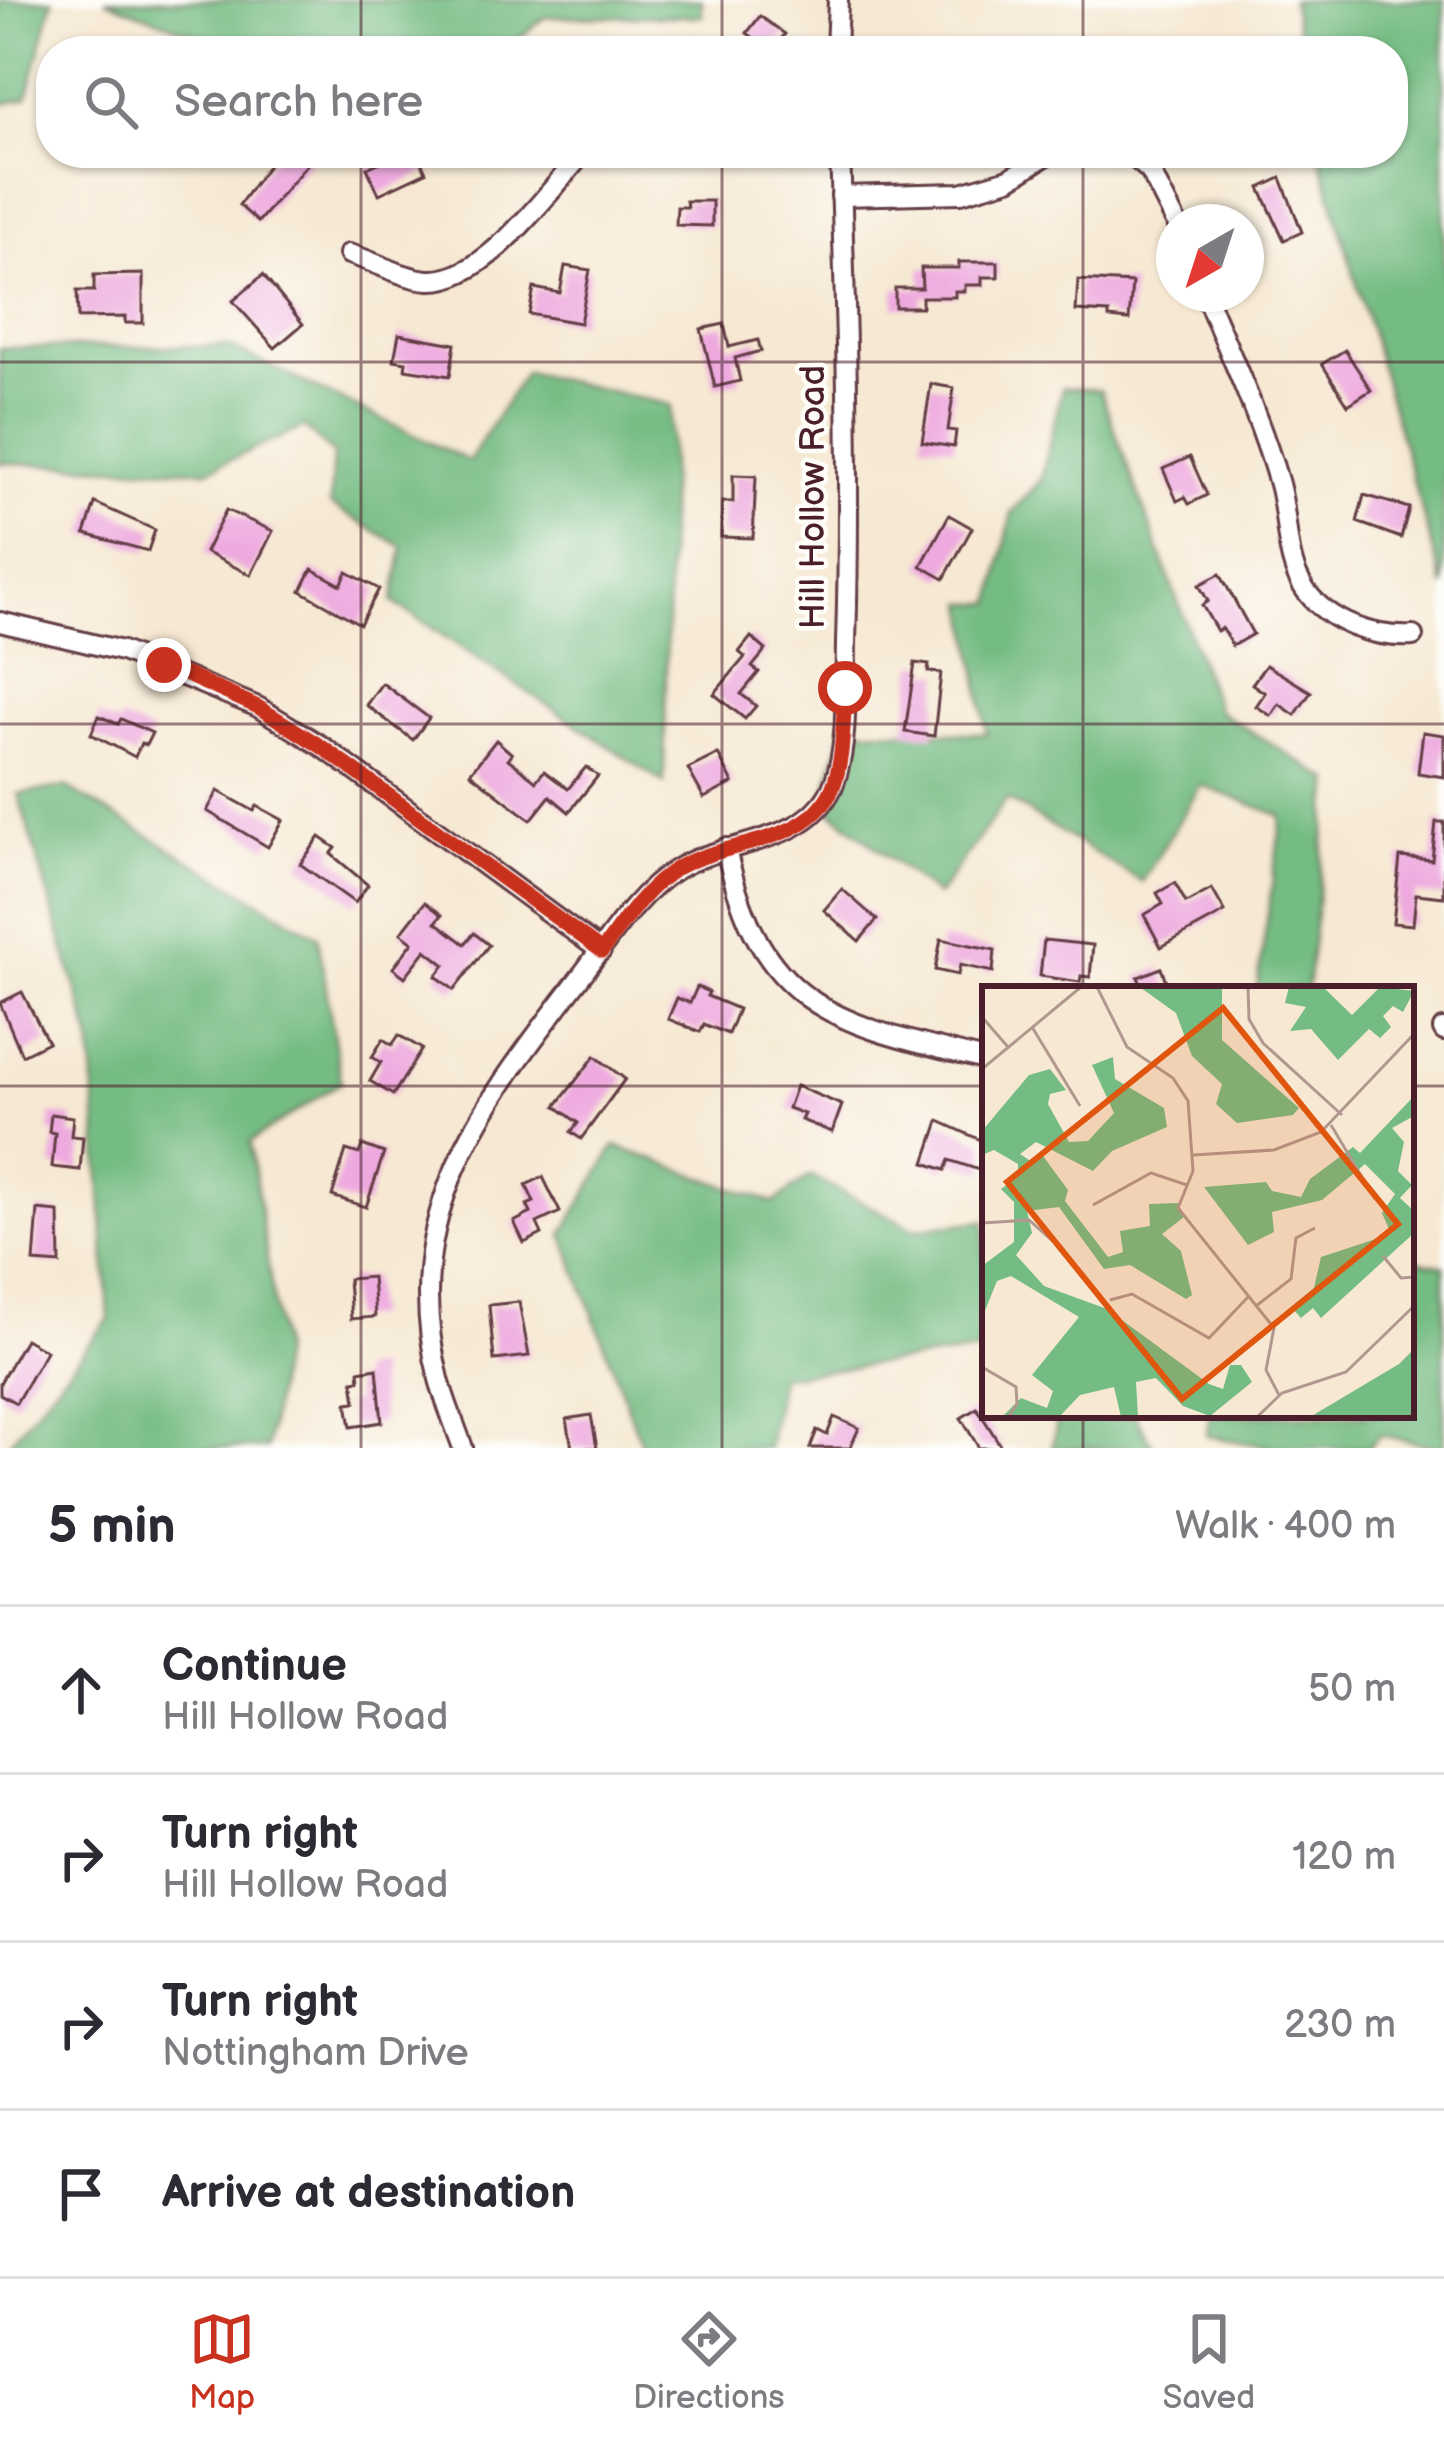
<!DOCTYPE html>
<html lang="en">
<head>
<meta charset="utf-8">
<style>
	:root { --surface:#fff; --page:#f2f2f3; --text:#2b2b33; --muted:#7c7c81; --line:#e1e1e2; --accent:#c8321e }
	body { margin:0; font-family:"Balsamiq Sans",sans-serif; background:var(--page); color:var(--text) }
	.compass { position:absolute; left:1156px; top:204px; width:108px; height:108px; border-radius:50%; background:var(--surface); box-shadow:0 3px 9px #0004; rotate:219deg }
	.stop { position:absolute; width:36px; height:36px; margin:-27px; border:9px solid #c8321e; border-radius:50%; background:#fff }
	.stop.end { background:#c8321e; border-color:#fff; box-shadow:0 3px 12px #0008 }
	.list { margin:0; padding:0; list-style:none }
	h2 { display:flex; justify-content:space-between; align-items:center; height:156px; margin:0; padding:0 48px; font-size:51px }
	h2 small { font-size:39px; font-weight:400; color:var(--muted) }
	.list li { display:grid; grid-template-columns:78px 1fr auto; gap:36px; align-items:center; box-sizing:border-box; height:168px; padding:0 48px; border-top:3px solid var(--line) }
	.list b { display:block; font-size:45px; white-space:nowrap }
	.list p { margin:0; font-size:39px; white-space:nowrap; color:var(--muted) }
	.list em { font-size:39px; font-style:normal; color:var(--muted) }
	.icon { flex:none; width:66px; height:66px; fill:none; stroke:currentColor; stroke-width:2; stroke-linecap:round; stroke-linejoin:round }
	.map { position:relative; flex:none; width:1444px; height:1448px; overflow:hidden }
	.search { position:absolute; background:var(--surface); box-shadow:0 3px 9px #0004; left:36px; right:36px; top:36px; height:132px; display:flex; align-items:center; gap:30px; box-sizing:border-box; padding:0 42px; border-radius:48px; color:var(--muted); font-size:45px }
	.sheet { height:828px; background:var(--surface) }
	nav { display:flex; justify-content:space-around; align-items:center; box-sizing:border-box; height:168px; border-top:3px solid var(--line); background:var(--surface); font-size:33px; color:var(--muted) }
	nav a { display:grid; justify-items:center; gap:6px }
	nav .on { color:var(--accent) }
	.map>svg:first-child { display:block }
</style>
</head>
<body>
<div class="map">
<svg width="1444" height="1448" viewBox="0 0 1444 1448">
	<rect width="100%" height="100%" fill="#fdfcf7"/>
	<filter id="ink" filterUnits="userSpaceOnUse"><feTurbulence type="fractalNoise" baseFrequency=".00833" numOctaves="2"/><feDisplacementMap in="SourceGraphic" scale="24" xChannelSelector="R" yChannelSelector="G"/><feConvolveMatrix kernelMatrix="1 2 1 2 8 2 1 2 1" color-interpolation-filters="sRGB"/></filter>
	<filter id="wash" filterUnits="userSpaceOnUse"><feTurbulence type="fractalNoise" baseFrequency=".004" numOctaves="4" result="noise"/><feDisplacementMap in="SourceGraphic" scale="48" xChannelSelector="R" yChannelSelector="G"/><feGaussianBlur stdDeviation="2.7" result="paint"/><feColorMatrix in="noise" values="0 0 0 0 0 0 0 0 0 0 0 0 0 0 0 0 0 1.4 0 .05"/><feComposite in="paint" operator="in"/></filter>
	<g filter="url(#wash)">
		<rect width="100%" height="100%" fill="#f6e8d2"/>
		<g fill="#74bc83" stroke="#5f6e57" stroke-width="3">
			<polygon points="0,0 53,0 27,98 0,105"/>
			<polygon points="105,0 702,0 702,16 545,17 503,51 240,51"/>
			<polygon points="1291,0 1444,0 1444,588 1319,153 1393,153 1393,51 1302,51"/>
			<polygon points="228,346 469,461 525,372 671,405 664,783 393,602 403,547 330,505 333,454 304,427 208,470 0,463 0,348"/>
			<polygon points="1062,388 1100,390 1218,711 1331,781 1307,989 1257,989 1282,816 1201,785 1142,882 1007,799 937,896 822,804 843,729 987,734 966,603 993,603 1012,512 1041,480"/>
			<polygon points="66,787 318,936 341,1082 250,1142 281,1351 267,1448 5,1448 109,1319 91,1038 18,794"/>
			<polygon points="615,1146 774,1203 810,1176 915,1229 985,1221 985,1351 780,1376 768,1448 643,1448 563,1234"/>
			<polygon points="1411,1259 1444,1266 1444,1448 1380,1435 1368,1448 1277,1448 1207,1436 1209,1415 1411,1415"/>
			<polygon points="1058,1415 1135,1415 1154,1448 1052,1448"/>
		</g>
		<g id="blocks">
			<g fill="#eeaadf">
				<polygon points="760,16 785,34 772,51 751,51 758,41 747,33"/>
				<polygon points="277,153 303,153 311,160 258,222 239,205"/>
				<polygon points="380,153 397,153 400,160 417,153 426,172 379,194 367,168 383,161"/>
				<polygon points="1281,178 1302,232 1284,240 1260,188"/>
				<polygon points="686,201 712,201 712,226 676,225 677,207 687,207"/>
				<polygon points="959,262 998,262 998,277 982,277 982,285 965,285 965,291 955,291 955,297 922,297 922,307 895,307 895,288 922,288 921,268 959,268"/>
				<polygon points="565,266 590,270 580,323 529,314 534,288 560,293"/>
				<polygon points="143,274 143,323 125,323 125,317 78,318 77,291 94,291 94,275"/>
				<polygon points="263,275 303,324 275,348 233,301"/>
				<polygon points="1078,280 1132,283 1129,320 1109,318 1109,313 1076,311"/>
				<polygon points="724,324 729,347 758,340 761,351 735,358 740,381 715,387 701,329"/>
				<polygon points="399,334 455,344 450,376 405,369 406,362 394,360"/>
				<polygon points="1345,350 1371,390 1348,405 1322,364"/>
				<polygon points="931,384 954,388 948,430 956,431 954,447 922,442"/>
				<polygon points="1190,457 1207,495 1189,504 1185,497 1177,501 1163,469"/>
				<polygon points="733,475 756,476 753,538 721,537 722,502 733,502"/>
				<polygon points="1364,495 1409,508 1401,538 1357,522"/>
				<polygon points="95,503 155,530 148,551 85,534"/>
				<polygon points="226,510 273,531 251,575 205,552"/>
				<polygon points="949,515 972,528 944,579 921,566"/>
				<polygon points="312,569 341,585 347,572 379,589 360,624 301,591"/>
				<polygon points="1220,574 1253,634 1232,646 1222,628 1217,631 1202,605 1208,601 1199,585"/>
				<polygon points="751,637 766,650 752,667 759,672 741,694 756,706 745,719 714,694 745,657 739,652"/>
				<polygon points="915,663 929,665 928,672 941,673 934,736 905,732"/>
				<polygon points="1266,665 1311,692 1295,715 1279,704 1271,716 1256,706 1265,693 1252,684"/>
				<polygon points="382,683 429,718 413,740 366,705"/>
				<polygon points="99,716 118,724 121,719 152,733 146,745 141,743 135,757 91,734"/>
				<polygon points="1423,732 1444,735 1444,777 1418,773"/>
				<polygon points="496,740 512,754 508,759 536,781 544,771 568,789 586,767 598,776 569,812 550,796 531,820 470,773"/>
				<polygon points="718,754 733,783 704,798 688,769"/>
				<polygon points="218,791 254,811 257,806 283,820 268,847 207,811"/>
				<polygon points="1436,822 1444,822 1444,897 1416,894 1413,925 1393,923 1400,857 1432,860"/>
				<polygon points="320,837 336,848 331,854 368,885 355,903 300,864"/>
				<polygon points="1175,883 1186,903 1212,889 1225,912 1161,947 1144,915 1163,904 1157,893"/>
				<polygon points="842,889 877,920 859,941 824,910"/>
				<polygon points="425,902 442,915 436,922 465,944 474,933 489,945 454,990 436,976 445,965 426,950 405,977 393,968 413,942 401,933"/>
				<polygon points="941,939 995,950 993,972 960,965 958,975 935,970"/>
				<polygon points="1044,940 1093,945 1090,977 1081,976 1080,982 1040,976"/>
				<polygon points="1161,968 1169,989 1143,989 1138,977"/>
				<polygon points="697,987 709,992 707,996 738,1009 728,1034 704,1024 700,1032 668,1019 677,998 690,1003"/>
				<polygon points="22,992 48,1042 22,1055 0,1003"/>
				<polygon points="399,1035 422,1049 393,1095 370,1081 381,1062 372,1057 383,1039 392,1045"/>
				<polygon points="595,1056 625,1079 581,1139 571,1132 578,1123 556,1106"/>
				<polygon points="796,1086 842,1105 832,1132 801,1120 804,1114 788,1108"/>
				<polygon points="51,1114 73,1117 71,1136 83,1137 80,1170 52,1167 55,1133 49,1132"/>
				<polygon points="939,1121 985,1142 985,1172 949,1160 945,1170 925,1163"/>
				<polygon points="362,1145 384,1153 366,1207 332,1196 346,1150 359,1154"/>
				<polygon points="543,1177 560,1212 537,1223 542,1234 524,1243 514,1222 531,1213 527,1205 534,1202 526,1185"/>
				<polygon points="38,1210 59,1212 60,1264 34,1262"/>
				<polygon points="372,1277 375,1317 351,1319 348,1279"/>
				<polygon points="519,1302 529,1356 494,1360 489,1305"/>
				<polygon points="25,1339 46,1351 16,1403 0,1394 0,1383"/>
				<polygon points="377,1368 382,1422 351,1427 347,1403 356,1402 353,1381 360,1380 359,1371"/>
				<polygon points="977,1408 1002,1448 979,1448 961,1418"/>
				<polygon points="591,1415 597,1448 572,1448 567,1419"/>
				<polygon points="834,1417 859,1428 850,1448 810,1448 817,1430 827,1435"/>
			</g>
		</g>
	</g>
	<g filter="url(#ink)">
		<use href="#blocks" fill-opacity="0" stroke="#643d44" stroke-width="3"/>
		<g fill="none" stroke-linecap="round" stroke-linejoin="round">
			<defs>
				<g id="minor">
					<polyline points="836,51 838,0"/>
					<polyline points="1129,153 1150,171 1176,222"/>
					<polyline points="841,196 961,193 1009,179 1050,153"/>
					<path d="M 349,254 C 374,261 404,279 429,280 C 485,283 548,192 583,153"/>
					<path d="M 1205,294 C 1231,356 1261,420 1279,484 C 1289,519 1284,561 1306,591 C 1330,623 1373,638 1413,636"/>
					<polyline points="0,622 122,651 258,707 323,747 601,951"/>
					<path d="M 726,848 C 760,1012 841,1024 985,1060"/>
					<polyline points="1443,1029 1444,1031"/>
					<path d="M 463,1448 C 455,1425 445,1402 439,1379 C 397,1216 482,1105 575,984 C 605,946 634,895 677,869 C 726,839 805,846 832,788 C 849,751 845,684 846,643 C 851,479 846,317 840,153"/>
				</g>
			</defs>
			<use href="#minor" stroke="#643d44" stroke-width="24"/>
			<use href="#minor" stroke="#fff" stroke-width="18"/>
		</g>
	</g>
	<g fill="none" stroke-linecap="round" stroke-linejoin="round" filter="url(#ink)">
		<path stroke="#c8321e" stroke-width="15" d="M 164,665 L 258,707 L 322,747 L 602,951 C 624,921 645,888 677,868 C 727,839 815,846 835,781 C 844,753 843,718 845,688"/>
	</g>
	<path fill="none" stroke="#4a1f2b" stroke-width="3" stroke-opacity="0.55" d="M 361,0 L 361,51M 722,0 L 722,51M 1083,0 L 1083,51M 361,153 L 361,1448M 722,153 L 722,1448M 1083,153 L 1083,989M 0,362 L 1444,362M 0,724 L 1444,724M 0,1086 L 985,1086M 1411,1086 L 1444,1086M 1083,1415 L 1083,1448"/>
	<g text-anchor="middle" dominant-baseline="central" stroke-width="9" stroke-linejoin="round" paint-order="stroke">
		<g font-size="36" fill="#4a1f2b" stroke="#fdfcf7">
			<text transform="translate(813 497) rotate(-90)">Hill Hollow Road</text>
		</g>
	</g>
	<g transform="translate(982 986)">
		<rect width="432" height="432" fill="#f6e8d2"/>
		<path d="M 240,1 L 240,54 L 317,122 L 311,129 L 255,137 L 234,118 L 240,98 L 210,70 L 194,27 L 159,2 ZM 307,1 L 341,1 L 370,29 L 398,1 L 432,5 L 421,26 L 411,20 L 401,30 L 409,41 L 398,52 L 387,43 L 356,74 L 329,43 L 308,45 L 324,21 L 303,17 ZM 131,71 L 133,93 L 182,122 L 185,141 L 130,165 L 111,185 L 54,156 L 38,168 L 50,176 L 61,170 L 86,204 L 83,215 L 126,271 L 141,266 L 138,245 L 168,240 L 167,218 L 196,217 L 202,231 L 180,248 L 199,265 L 210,309 L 204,313 L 148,279 L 122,283 L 77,221 L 45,225 L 50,247 L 34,269 L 62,300 L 125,323 L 227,398 L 241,403 L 248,379 L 259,379 L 270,396 L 228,430 L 201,420 L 174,392 L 154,396 L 156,431 L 139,431 L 132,401 L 98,409 L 77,431 L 20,431 L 39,412 L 65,422 L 71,405 L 50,389 L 97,331 L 29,290 L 15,295 L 0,332 L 0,280 L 32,256 L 32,216 L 19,203 L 36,191 L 36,178 L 12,164 L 0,169 L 0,145 L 47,89 L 68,83 L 84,104 L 68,108 L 66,118 L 87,156 L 106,155 L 132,127 L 110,79 ZM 432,110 L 432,130 L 410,142 L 422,156 L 416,185 L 430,199 L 418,212 L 432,225 L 432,247 L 339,332 L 331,322 L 319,332 L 309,321 L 332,302 L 339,271 L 409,248 L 400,227 L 413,208 L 383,178 L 340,214 L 290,226 L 292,246 L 266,259 L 222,201 L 284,196 L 290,205 L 319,211 L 328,193 L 371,161 L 378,167 ZM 432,363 L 432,431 L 328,431 L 417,378 Z" fill="#74bc83"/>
		<path fill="none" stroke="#b1988f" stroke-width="3" d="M 115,1 L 145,61 L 191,92 L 206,115 L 211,185 L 196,222 L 292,342 L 284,384 L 297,409M 266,1 L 267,33 L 281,57 L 360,129M 0,31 L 26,61M 50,41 L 98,120M 0,83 L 99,1M 349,139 L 393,213M 211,169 L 292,164 L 339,146 L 432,48M 111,219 L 169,187 L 205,199M 0,237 L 47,234 L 75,259M 401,270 L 419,292 L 432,291M 128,314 L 150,308 L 227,352 L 266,311M 274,320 L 309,293 L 314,252 L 333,242M 0,381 L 34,401 L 35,418 L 26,431M 275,431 L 300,407 L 364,386 L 432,320"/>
		<path fill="#e0560e" fill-opacity="0.15" stroke="#e0560e" stroke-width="6" d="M 241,22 L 416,238 L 200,413 L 25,196 Z"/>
		<rect width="432" height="432" fill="none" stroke="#4a1f2b" stroke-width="6"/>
	</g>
</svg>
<svg class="compass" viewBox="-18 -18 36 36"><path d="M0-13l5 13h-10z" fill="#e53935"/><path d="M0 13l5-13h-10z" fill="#7c7c81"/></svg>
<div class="stop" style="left:845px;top:688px"></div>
<div class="stop end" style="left:164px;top:665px"></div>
<div class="search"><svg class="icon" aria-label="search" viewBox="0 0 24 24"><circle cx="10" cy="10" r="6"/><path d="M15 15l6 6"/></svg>Search here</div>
</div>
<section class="sheet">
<h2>5 min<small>Walk · 400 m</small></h2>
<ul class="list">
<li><svg class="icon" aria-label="ahead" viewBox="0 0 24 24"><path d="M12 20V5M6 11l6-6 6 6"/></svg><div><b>Continue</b><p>Hill Hollow Road</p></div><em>50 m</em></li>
<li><svg class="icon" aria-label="right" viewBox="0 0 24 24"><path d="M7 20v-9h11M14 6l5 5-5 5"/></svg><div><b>Turn right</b><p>Hill Hollow Road</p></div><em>120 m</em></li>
<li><svg class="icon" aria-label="right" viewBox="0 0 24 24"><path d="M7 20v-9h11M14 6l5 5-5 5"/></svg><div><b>Turn right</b><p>Nottingham Drive</p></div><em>230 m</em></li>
<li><svg class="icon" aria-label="arrive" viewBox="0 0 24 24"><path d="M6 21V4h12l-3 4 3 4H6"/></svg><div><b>Arrive at destination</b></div></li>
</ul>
</section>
<nav>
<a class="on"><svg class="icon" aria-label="map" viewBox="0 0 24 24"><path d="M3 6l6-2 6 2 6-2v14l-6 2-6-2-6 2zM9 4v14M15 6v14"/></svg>Map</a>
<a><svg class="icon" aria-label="directions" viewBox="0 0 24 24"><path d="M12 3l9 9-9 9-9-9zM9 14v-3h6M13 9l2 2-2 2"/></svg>Directions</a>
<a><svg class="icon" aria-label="saved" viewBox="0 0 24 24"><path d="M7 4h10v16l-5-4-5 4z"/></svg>Saved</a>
</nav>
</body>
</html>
